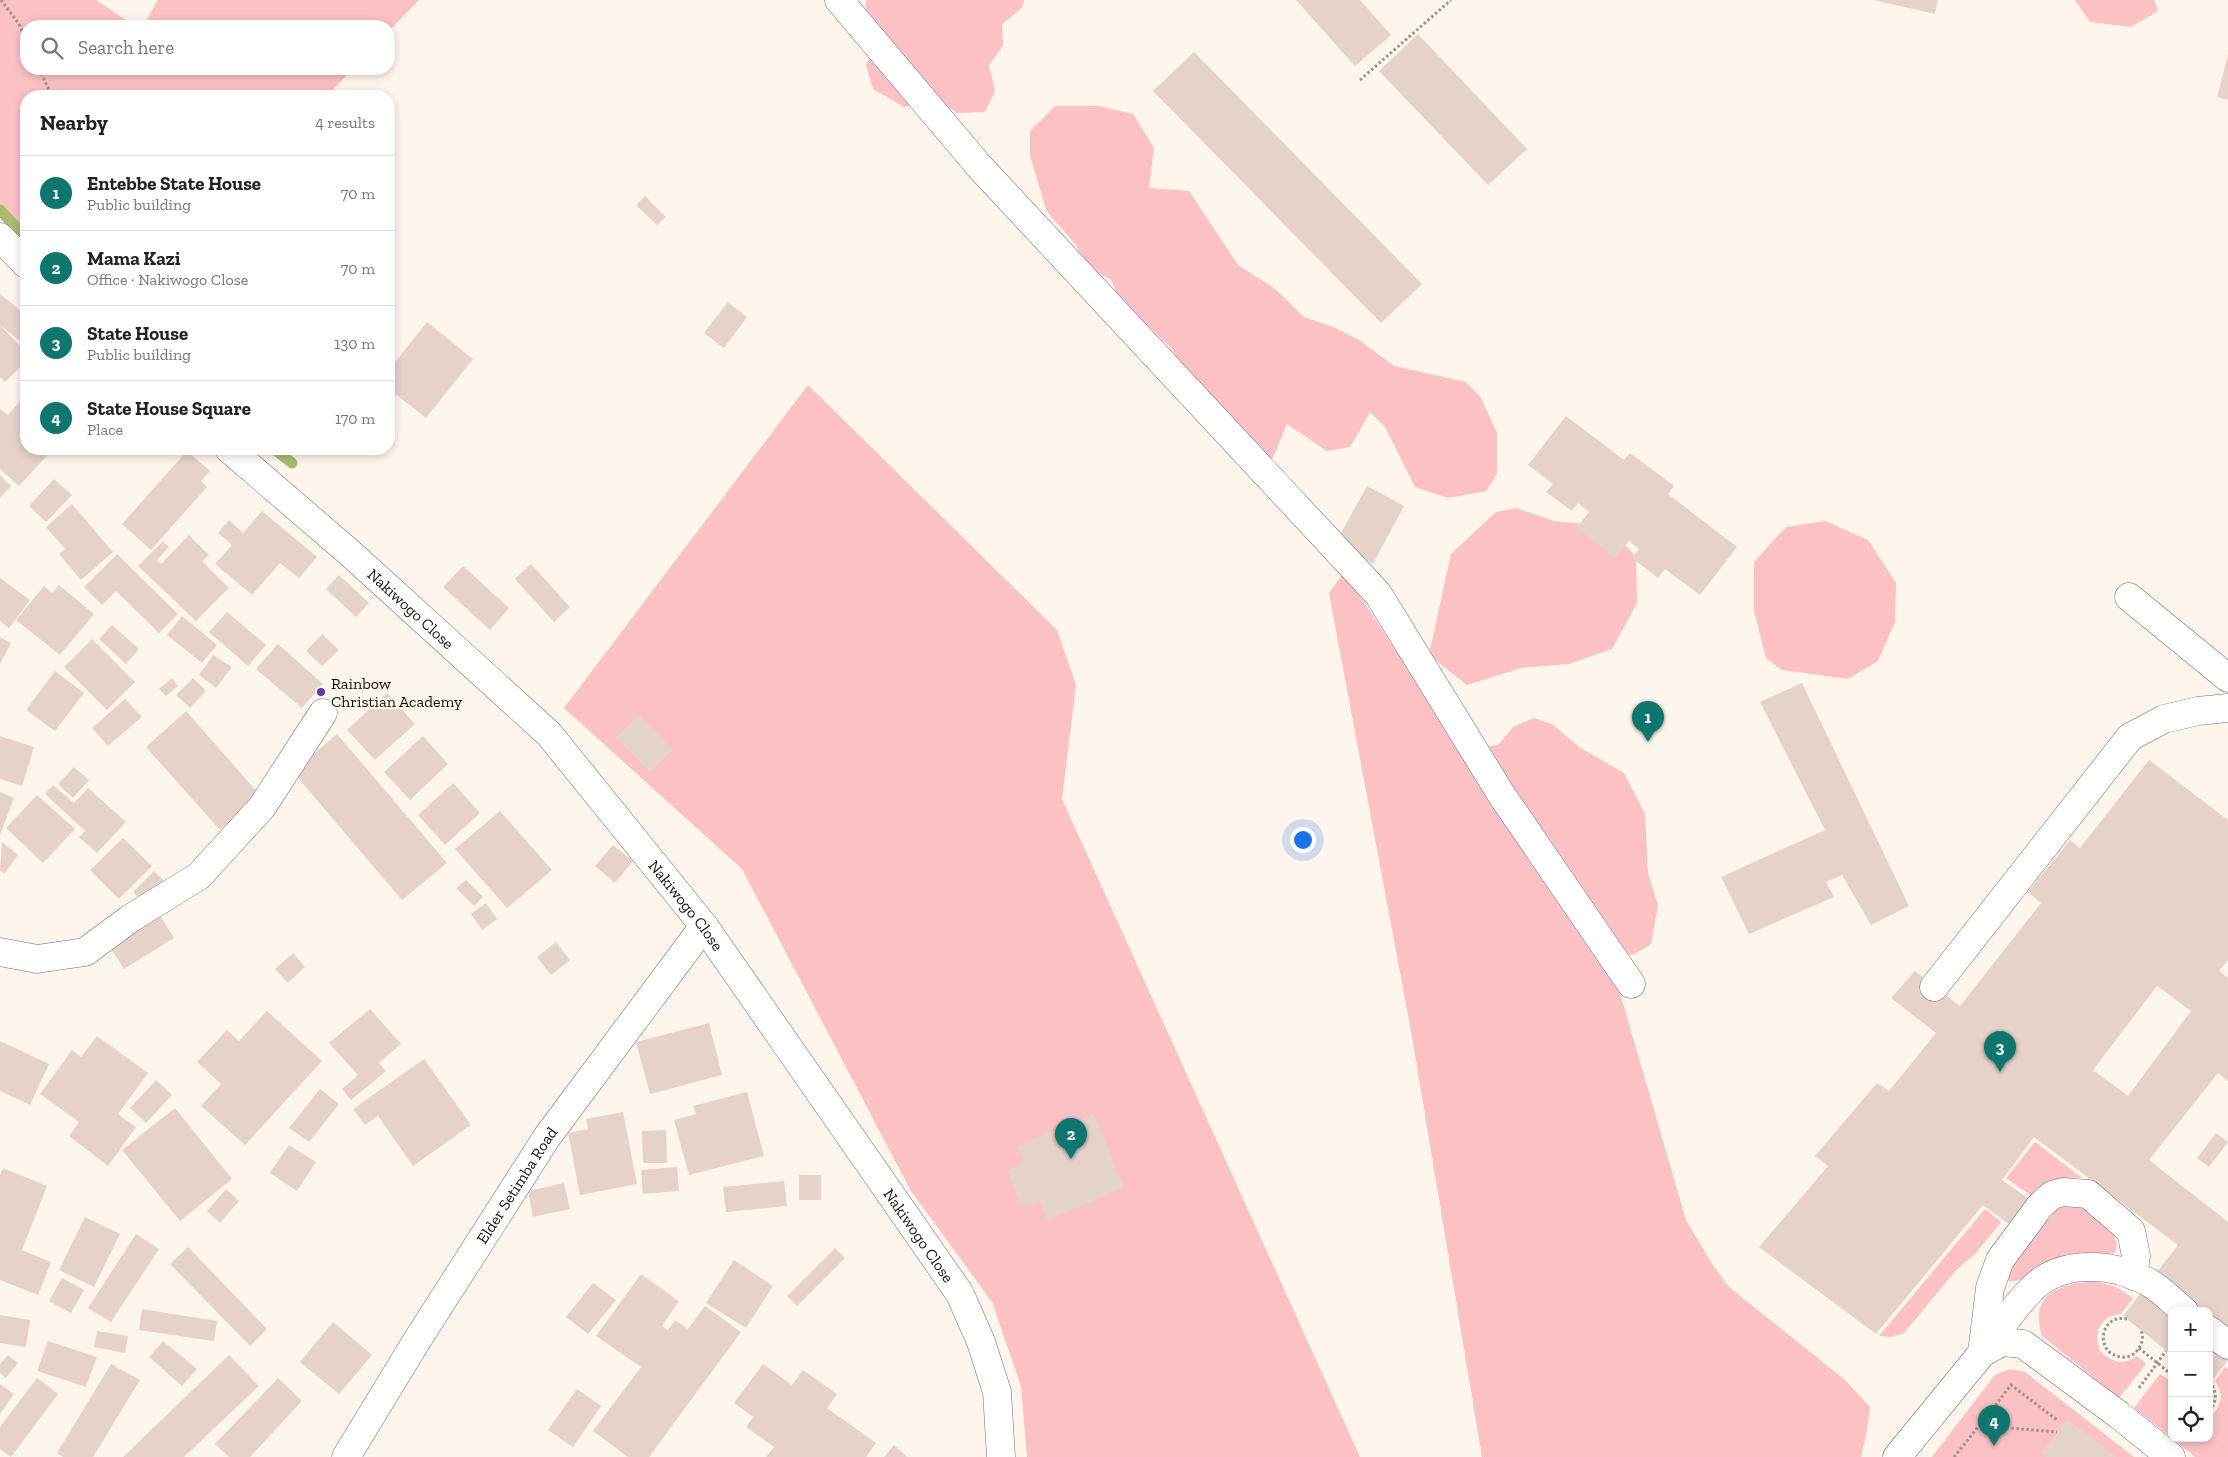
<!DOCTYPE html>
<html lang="en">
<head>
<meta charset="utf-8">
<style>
	:root { --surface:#fff; --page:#f6f6f6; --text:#222; --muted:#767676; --line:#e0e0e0; --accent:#0f766e }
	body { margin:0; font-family:"Zilla Slab",serif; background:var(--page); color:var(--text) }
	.controls { position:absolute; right:15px; bottom:15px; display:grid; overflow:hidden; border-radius:10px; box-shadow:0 2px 8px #0003 }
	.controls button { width:45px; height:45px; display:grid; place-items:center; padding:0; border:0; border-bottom:1px solid var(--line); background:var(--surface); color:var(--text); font:25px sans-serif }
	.you { position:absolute; left:1302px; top:839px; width:18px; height:18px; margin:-12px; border:4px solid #fff; border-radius:50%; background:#1a73e8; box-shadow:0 0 0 8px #1a73e833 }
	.badge { display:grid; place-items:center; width:32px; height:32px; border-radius:50%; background:var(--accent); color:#fff; font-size:16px; font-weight:700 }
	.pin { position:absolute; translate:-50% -41px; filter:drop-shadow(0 1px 2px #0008) }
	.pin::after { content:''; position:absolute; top:26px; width:18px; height:15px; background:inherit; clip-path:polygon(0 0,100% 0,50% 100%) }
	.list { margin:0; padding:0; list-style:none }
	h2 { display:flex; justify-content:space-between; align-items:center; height:65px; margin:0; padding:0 20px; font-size:21px }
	h2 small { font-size:16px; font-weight:400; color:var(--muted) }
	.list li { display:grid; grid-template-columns:32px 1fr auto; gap:15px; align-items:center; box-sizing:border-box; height:75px; padding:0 20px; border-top:1px solid var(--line) }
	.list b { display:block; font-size:19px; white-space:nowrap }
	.list p { margin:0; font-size:16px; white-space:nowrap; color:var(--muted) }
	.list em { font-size:16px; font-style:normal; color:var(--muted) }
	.icon { flex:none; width:28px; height:28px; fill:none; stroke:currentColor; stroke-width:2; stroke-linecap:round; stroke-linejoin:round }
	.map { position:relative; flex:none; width:2228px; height:1457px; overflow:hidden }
	.search { position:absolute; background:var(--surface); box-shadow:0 2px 8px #0003; left:20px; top:20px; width:375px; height:55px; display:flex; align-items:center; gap:12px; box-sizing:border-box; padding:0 18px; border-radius:20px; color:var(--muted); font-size:19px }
	.panel { position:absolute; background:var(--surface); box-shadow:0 2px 8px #0003; left:20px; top:90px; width:375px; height:365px; border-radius:20px }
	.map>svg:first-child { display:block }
</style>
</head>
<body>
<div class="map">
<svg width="2228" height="1457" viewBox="0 0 2228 1457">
	<rect width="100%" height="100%" fill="#fef5ed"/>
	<g fill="#fcc1c5">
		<polygon points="0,0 96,0 135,26 26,26 26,69 353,69 327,96 26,96 26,231 0,205"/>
		<polygon points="158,0 419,0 389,31 389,26 143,26"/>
		<polygon points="866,0 1024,0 1022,8 1002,24 1003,46 989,65 995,91 985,112 957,113 942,102 904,107 873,89 866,65 883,31 866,9"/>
		<polygon points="2075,0 2154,0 2158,11 2131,27 2090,22"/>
		<polygon points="1055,106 1098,106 1133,114 1154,148 1149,188 1189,191 1238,265 1275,289 1304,317 1333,327 1359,340 1394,366 1466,382 1481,398 1497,433 1497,474 1486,491 1448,498 1415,487 1385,427 1370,412 1350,447 1327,451 1287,424 1272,460 1243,464 1227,452 1203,427 1189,381 1172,349 1144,322 1122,306 1111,280 1087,267 1076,245 1046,210 1030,155 1030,131"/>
		<polygon points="808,385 1057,630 1076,685 1062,799 1360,1457 1027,1457 1021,1386 992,1302 911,1191 742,869 564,708"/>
		<polygon points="1516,508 1554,521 1605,526 1636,556 1637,603 1612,649 1569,664 1521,668 1467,685 1429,655 1451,554 1496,512"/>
		<polygon points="1825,521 1868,540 1896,583 1895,622 1878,661 1848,679 1782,670 1766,658 1754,610 1754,562 1786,527"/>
		<polygon points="1344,572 1464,754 1499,744 1513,727 1534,718 1552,724 1579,747 1624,773 1645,814 1648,873 1658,905 1651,944 1633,955 1591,949 1620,993 1686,1220 1712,1264 1729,1287 1845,1380 1870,1407 1867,1430 1861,1457 1482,1457 1411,1031 1329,593"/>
		<path d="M 2035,1142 L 2082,1178 C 2061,1175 2049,1184 2033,1197 L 2006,1178 Z"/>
		<path d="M 2078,1201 C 2092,1213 2124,1232 2115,1253 C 2097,1254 2073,1250 2057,1258 C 2042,1266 2026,1283 2009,1281 L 2007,1273 L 2028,1240 L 2053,1215 L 2047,1209 Z"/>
		<polygon points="1985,1209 2001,1222 1975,1254 1956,1270 1904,1333 1891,1337 1879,1336"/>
		<path d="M 2096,1281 L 2116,1287 L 2133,1298 L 2121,1314 C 2100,1316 2093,1332 2100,1351 C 2110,1362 2124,1366 2137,1356 L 2146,1364 L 2119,1398 L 2042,1336 C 2029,1292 2060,1284 2096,1281 Z"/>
		<path d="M 2225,1367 L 2228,1369 L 2228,1457 L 2195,1457 L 2172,1438 L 2209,1438 L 2209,1418 C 2221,1409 2225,1393 2215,1381 Z"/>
		<polygon points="2010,1369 2025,1372 2134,1457 1932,1457 1995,1375"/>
		<polygon points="2160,1374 2172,1382 2172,1438 2134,1408"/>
	</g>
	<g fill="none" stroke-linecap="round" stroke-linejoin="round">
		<g stroke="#a7bb71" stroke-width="11">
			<polyline points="0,210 26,238"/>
			<polyline points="274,449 292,463"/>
		</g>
	</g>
	<g fill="#e5d2ca" fill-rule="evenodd">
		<polygon points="1296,0 1360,0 1391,35 1355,66"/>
		<polygon points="1874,0 1938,0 1935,14"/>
		<polygon points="1418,34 1527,149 1488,185 1379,71"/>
		<polygon points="1194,52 1422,284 1381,323 1153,91"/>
		<polygon points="2228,55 2228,100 2217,97"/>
		<polygon points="645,196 666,217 657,225 636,205"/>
		<polygon points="0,294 26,315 26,346 0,325"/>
		<polygon points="728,302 747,317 724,348 704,333"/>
		<polygon points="427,322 473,359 426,418 389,389 389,370"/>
		<polygon points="0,325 26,352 26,361 5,382 0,377"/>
		<polygon points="26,394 26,449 53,449 19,486 0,469 0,409 8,415"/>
		<polygon points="1566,416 1624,460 1630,453 1674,486 1668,494 1737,547 1700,595 1665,569 1658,578 1632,558 1639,549 1629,541 1615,558 1577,528 1589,512 1578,503 1572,511 1546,492 1553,484 1528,465"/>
		<polygon points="187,451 210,471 201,481 207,487 151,550 122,524"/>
		<polygon points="0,475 11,486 0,498"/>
		<polygon points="54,479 72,495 46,522 29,506"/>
		<polygon points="1367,486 1404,506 1373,564 1335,544"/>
		<polygon points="72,504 113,552 81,580 59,554 65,549 46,527"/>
		<polygon points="262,511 317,557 299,578 280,563 252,595 215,564 232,545 218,533 229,520 243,533"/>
		<polygon points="189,535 209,555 202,561 229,588 196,621 138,566 163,541 169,547 157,560 161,564"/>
		<polygon points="117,554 178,614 159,633 116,591 102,605 84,587"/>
		<polygon points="531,564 570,607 554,622 515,579"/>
		<polygon points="463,566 509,608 490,630 443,587"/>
		<polygon points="339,575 369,603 356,617 326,589"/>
		<polygon points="0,578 30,600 9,628 0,621"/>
		<polygon points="59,585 94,614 60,655 16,620 44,586 52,593"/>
		<polygon points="227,612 266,645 248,666 209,632"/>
		<polygon points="182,616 217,645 202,663 167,635"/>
		<polygon points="112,625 139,649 126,664 99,639"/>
		<polygon points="322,634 339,650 322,666 306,651"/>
		<polygon points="0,637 11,643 0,664"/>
		<polygon points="92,639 135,682 107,710 64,667"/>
		<polygon points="278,644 323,684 302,708 256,669"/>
		<polygon points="213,655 232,667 216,688 199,675"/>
		<polygon points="55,671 84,693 55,731 26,710"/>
		<polygon points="172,678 178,686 166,696 159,689"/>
		<polygon points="193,678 206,691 190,708 176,695"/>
		<polygon points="1802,683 1909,906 1871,925 1842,875 1826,882 1834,897 1749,934 1721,877 1825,830 1760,702"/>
		<polygon points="387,693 415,724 375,760 347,730"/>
		<polygon points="125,699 142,717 108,746 92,728"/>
		<polygon points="186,711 260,795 220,830 146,747"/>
		<polygon points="639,715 673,750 650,772 616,738"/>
		<polygon points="337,734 447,863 402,900 293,772"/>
		<polygon points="0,736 34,747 22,786 0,779"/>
		<polygon points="423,736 448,764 410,800 384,772"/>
		<path d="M 2149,760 L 2228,820 L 2228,960 L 2219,971 L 2228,978 L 2228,1081 L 2218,1073 L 2149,1160 L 2228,1222 L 2228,1360 L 2209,1385 L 2209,1311 L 2172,1311 L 2172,1355 L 2123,1316 L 2178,1245 L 2034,1137 L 2002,1180 L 2051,1214 L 2028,1238 L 1983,1205 L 1876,1334 L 1759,1247 L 1828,1166 L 1815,1156 L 1877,1083 L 1889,1091 L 1936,1033 L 1891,998 L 1915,971 L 1960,1006 L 2041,903 L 2028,892 L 2070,840 L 2080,848 ZM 2157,986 L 2191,1011 L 2128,1096 L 2093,1070 Z"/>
		<polygon points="74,767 89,780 73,798 58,784"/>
		<polygon points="453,783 480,813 445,845 418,815"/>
		<polygon points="53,785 74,803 88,788 126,822 97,853 79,837 85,831 45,794"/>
		<polygon points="0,792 14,798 0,835"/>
		<polygon points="37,795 75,829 43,863 6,828"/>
		<polygon points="500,811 552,870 507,908 455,849"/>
		<polygon points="123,838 152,866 119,899 90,870"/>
		<polygon points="2,842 18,855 4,874 0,870"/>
		<polygon points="613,845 633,861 615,883 595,866"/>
		<polygon points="154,871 167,884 146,905 133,892"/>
		<polygon points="466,880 483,897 474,906 456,888"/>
		<polygon points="486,903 497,919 482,930 471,914"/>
		<polygon points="156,909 174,938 124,969 106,941"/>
		<polygon points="556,942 570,960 551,975 537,957"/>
		<polygon points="293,953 305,967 288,983 275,969"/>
		<polygon points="370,1009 401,1044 379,1063 386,1071 351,1100 342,1089 358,1075 329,1043"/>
		<polygon points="267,1011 322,1061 245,1145 201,1106 221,1084 197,1062 227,1030 239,1041"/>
		<polygon points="709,1023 722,1075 650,1094 636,1042"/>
		<polygon points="97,1036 148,1073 118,1114 136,1127 108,1166 69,1136 79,1122 40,1094 72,1050 81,1057"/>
		<polygon points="0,1041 49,1064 30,1105 0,1091"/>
		<polygon points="424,1059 471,1125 413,1166 378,1116 365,1125 353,1109"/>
		<polygon points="156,1080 172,1095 146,1123 130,1108"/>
		<polygon points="320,1089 339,1104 309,1142 289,1128"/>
		<polygon points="747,1092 764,1156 689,1175 674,1120 696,1114 693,1106"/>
		<polygon points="175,1108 232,1179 180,1221 122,1150"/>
		<polygon points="623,1112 637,1184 580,1195 568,1133 588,1129 586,1119"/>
		<polygon points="1094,1114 1124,1188 1047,1220 1040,1201 1022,1208 1007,1170 1024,1163 1017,1146"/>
		<polygon points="666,1130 667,1163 643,1163 642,1131"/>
		<polygon points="2216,1133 2228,1142 2209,1167 2197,1158"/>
		<polygon points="289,1145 316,1162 297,1191 270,1173"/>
		<polygon points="677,1167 679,1191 643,1194 641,1170"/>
		<polygon points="3,1168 47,1186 22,1250 51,1262 38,1295 0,1280 0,1175"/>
		<rect x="799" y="1175" width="22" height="25"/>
		<polygon points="784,1181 787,1206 726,1212 723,1187"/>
		<polygon points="564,1183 570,1209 533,1217 528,1191"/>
		<polygon points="226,1189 239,1201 220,1223 207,1211"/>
		<polygon points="85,1217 120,1234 94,1287 59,1270"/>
		<polygon points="136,1234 159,1249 111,1322 88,1308"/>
		<polygon points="188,1247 267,1329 250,1346 170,1264"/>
		<polygon points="835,1248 845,1258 797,1306 787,1296"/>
		<polygon points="734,1260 773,1286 746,1328 706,1303"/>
		<polygon points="641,1274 679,1301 662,1326 668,1330 675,1320 688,1329 705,1306 741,1332 649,1457 628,1457 593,1431 641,1367 596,1336"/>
		<polygon points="62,1278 84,1290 71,1313 49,1301"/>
		<polygon points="593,1283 616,1300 588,1334 566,1317"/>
		<polygon points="142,1309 217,1321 214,1341 139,1330"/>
		<polygon points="0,1315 30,1320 26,1347 0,1343"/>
		<polygon points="333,1322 372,1355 339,1394 300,1362"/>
		<polygon points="97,1331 128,1336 125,1353 94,1347"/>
		<polygon points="48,1341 97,1357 86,1387 37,1371"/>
		<polygon points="163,1341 197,1369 182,1386 149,1357"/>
		<polygon points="8,1355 18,1363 6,1378 0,1373 0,1364"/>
		<polygon points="229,1355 259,1386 184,1457 123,1457"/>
		<polygon points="111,1364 140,1380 93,1457 63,1457 57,1453"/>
		<polygon points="763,1364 792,1385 803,1370 837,1394 827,1408 876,1443 866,1457 766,1457 774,1447 746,1427 753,1417 734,1403"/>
		<polygon points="37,1378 58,1394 11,1457 0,1449 0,1427"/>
		<polygon points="278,1378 302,1401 250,1457 229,1457 215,1444"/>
		<polygon points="0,1384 14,1394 0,1414"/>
		<polygon points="577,1389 601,1406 573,1447 548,1430"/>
		<polygon points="2067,1419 2099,1444 2117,1457 2046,1457 2041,1453"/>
		<polygon points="894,1445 907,1457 884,1457"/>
	</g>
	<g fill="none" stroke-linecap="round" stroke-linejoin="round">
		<defs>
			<g id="minor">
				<polyline points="839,0 979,166 1378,594 1501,794 1631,984"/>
				<polyline points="0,237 26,264"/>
				<path id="s1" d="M 229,449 L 350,553 L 549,734 L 704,926 L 960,1294 L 981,1342 L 997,1392 L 1001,1457"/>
				<polyline points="2129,597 2228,678"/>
				<polyline points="0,952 37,959 85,952 131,918 199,876 262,807 323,713"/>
				<polyline points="1934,987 2130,737 2164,719 2198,711 2228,708"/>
				<polyline points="2209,1330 2228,1345"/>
				<path d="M 1983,1352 C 1998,1331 2012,1309 2030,1291 C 2059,1259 2113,1262 2148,1282 C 2161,1289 2173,1302 2184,1311"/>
				<polyline points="1982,1353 1990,1288 2000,1260 2040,1206 2052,1195 2063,1192 2088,1194 2131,1231 2136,1256 2133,1276"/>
				<path id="s2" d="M 346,1457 L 416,1342 L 547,1137 L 704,926"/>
				<polyline points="1897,1457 1982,1353 2002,1342 2023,1344 2119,1415 2171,1457"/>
			</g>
		</defs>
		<use href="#minor" stroke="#7c6f63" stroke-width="29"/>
		<g stroke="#9b948e" stroke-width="3" stroke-dasharray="2.5 2.5" stroke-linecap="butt">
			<polyline points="1,0 19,24 26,40"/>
			<polyline points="39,69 52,96"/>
			<polyline points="1360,80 1451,0"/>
			<path d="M 2127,1319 C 2099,1313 2094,1355 2122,1357 C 2127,1358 2133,1355 2136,1352 C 2142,1345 2144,1339 2141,1330"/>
			<polyline points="2139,1348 2172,1375"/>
			<polyline points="2139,1388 2166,1351"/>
			<path d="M 2209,1411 C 2217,1401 2217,1394 2211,1383"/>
			<polyline points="1986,1417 2011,1385 2057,1420"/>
			<polyline points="1954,1457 1986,1417 1999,1427 2057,1432"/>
		</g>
		<use href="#minor" stroke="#fff" stroke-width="28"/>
	</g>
	<circle fill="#5f36ae" stroke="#fef5ed" stroke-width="2" cx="321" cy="692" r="5"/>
	<g text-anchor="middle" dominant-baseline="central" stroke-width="4.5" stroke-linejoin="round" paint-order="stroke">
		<g font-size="16" fill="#140f0b" stroke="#fef5ed">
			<text stroke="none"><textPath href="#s1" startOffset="242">Nakiwogo Close</textPath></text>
			<text stroke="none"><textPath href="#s1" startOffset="648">Nakiwogo Close</textPath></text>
			<text stroke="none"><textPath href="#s2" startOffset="321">Elder Setimba Road</textPath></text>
			<text stroke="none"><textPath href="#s1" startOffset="1052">Nakiwogo Close</textPath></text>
		</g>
		<g font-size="16" fill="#140f0b" stroke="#fef5ed" text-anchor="start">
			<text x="331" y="683">Rainbow<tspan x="331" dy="18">Christian Academy</tspan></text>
		</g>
	</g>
</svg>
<div class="controls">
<button>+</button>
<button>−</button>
<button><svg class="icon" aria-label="locate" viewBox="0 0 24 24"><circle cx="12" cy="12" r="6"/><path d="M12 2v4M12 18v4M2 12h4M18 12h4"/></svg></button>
</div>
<div class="you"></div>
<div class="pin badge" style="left:1648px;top:742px">1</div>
<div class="pin badge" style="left:1071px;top:1159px">2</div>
<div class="pin badge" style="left:2000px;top:1072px">3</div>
<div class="pin badge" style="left:1994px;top:1446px">4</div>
<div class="search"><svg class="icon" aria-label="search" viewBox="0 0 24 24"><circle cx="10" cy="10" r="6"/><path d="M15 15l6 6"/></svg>Search here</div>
<section class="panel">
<h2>Nearby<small>4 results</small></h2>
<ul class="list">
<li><span class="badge">1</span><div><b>Entebbe State House</b><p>Public building</p></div><em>70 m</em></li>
<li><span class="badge">2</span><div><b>Mama Kazi</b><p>Office · Nakiwogo Close</p></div><em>70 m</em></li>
<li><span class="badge">3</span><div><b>State House</b><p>Public building</p></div><em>130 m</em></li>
<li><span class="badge">4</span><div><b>State House Square</b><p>Place</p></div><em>170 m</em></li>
</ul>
</section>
</div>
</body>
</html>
